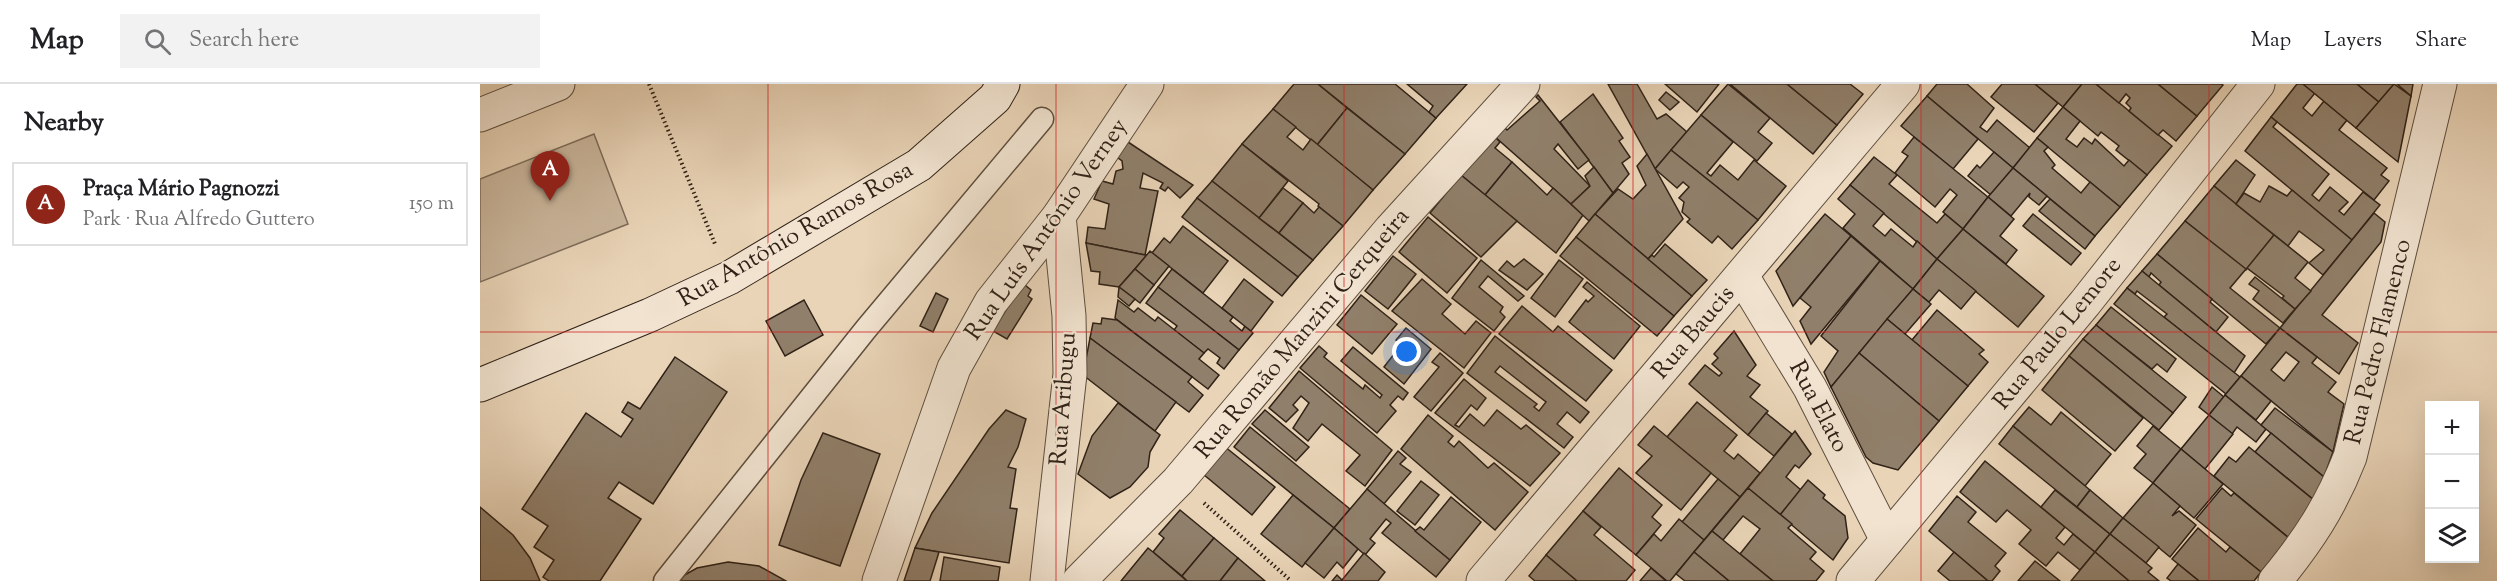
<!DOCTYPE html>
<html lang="en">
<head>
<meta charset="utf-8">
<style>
	:root { --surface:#fff; --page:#f2f2f2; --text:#202124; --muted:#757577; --line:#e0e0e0; --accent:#8f2418 }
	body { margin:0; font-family:"Sorts Mill Goudy",serif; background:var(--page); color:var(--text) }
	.controls { position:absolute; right:18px; bottom:18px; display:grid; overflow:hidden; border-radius:0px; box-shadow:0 6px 24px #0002 }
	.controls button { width:54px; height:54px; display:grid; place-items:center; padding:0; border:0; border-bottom:2px solid var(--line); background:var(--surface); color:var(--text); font:30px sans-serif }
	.you { position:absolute; left:927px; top:268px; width:21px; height:21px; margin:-15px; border:4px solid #fff; border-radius:50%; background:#1a73e8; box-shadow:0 0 0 9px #1a73e833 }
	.badge { display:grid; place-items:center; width:39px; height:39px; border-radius:50%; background:var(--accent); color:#fff; font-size:20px; font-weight:700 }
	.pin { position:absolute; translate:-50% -50px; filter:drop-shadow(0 2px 3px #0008) }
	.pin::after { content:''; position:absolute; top:32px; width:21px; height:18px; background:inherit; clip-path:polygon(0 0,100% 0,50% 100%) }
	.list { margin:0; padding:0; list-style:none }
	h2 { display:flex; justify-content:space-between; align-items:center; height:78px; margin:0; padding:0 24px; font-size:26px }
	h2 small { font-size:20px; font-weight:400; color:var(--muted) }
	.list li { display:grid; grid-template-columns:39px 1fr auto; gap:18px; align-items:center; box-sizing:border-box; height:84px; margin:0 12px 12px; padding:0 12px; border:2px solid var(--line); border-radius:0px }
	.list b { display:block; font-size:22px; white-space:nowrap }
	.list p { margin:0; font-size:20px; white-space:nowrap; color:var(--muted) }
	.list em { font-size:20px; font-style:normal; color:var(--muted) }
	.icon { flex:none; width:33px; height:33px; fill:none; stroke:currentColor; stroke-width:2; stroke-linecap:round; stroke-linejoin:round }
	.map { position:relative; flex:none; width:2017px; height:497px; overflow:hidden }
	header { display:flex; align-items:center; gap:36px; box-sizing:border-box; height:84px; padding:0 30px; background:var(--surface); border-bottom:2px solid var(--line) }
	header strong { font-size:28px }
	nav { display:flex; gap:33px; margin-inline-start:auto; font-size:21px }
	.search { width:420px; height:54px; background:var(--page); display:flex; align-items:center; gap:15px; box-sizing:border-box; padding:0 21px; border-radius:0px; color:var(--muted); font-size:22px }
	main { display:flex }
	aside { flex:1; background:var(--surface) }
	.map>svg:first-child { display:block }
</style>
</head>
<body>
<header>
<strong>Map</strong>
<div class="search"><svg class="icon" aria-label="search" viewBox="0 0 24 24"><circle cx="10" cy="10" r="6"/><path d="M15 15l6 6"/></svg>Search here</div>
<nav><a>Map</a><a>Layers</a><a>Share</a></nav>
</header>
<main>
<aside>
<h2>Nearby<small></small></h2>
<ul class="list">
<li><span class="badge">A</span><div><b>Praça Mário Pagnozzi</b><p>Park · Rua Alfredo Guttero</p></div><em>150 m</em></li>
</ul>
</aside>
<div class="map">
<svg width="2017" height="497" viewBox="0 0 2017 497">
	<rect width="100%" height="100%" fill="#e9d4b7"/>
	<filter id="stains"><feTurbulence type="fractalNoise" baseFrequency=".00333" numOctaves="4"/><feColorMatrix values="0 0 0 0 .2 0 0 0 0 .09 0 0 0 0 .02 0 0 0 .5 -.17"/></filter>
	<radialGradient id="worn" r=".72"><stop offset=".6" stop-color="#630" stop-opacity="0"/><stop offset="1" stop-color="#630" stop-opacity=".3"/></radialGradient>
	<polygon fill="#cab69c" stroke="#7d6c5a" stroke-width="1.5" points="114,50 148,140 0,198 0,95"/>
	<g fill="#907f6a" stroke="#302217" stroke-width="1.5" fill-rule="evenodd">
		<polygon points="814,0 838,0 867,24 837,61 793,25"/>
		<polygon points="838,0 915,0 956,34 925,70"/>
		<polygon points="927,0 987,0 956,34 949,28 953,22"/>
		<polygon points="1128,0 1157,0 1177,35 1186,30 1207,48 1175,85"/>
		<polygon points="1185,0 1239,0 1217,28"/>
		<polygon points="1248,0 1290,34 1278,48 1292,59 1277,77 1221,31"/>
		<polygon points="1250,0 1307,0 1357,41 1333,70"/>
		<polygon points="1307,0 1370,0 1383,10 1357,41"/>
		<polygon points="1457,0 1487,0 1514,24 1500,43 1507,48 1517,36 1550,64 1533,84 1447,12"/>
		<polygon points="1522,0 1555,0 1578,19 1554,48 1511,13"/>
		<polygon points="1555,0 1602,0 1583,23"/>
		<polygon points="1602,0 1616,0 1692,62 1667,91 1636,66 1639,62 1621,48 1618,52 1583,23"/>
		<polygon points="1616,0 1678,0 1717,32 1696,57 1683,46 1678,51 1649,27 1651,24 1646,19 1650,14 1646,10 1639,19"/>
		<polygon points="1678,0 1741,0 1743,1 1717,32"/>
		<polygon points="1817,0 1823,0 1835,9 1823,24 1832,32 1844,17 1867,36 1859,46 1907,84 1901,91 1909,97 1894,116 1791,33"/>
		<polygon points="1823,0 1877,0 1899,18 1876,44"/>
		<polygon points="1877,0 1914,0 1899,18"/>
		<polygon points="1914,0 1931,12 1918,78 1876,44"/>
		<polygon points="1917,0 1933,0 1931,12"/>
		<polygon points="1186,8 1199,18 1190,26 1179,16"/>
		<polygon points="1113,10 1143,54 1139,57 1150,73 1142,79 1149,90 1133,109 1080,38"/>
		<polygon points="1058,11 1109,76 1098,85 1078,60 1074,65 1110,102 1091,120 1014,52 1024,43 1027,46 1060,17 1056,13"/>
		<polygon points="1447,12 1498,55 1473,85 1421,42"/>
		<polygon points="1583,23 1600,37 1586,55 1597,63 1604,54 1612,60 1615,55 1644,82 1649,76 1667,91 1640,123 1557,54"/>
		<polygon points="867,24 925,70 893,106 837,61"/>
		<polygon points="793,25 816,43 807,53 823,66 831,55 893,106 863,142 838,122 839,120 762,60"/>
		<polygon points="1221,31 1253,58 1227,89 1231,92 1240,81 1258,96 1274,76 1306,102 1278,136 1191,66"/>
		<polygon points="1791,33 1797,38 1793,43 1849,90 1832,111 1839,117 1850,103 1868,118 1859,127 1864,131 1883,108 1900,121 1872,156 1765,67"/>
		<polygon points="1014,52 1020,58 1015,64 1032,78 1005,111 981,91"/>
		<polygon points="1434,53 1508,113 1483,145 1463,128 1477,111 1470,105 1455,123 1415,89 1428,72 1422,68"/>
		<polygon points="1557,54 1568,63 1564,67 1575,81 1572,84 1601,109 1610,98 1640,123 1615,152 1533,84"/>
		<polygon points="648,58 713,101 700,114 688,103 685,107 680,104 683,99 663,89 660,104 678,107 665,171 606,159 608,143 625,145 629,120 614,115 622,97 633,100 636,87 643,85 642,77 637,73"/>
		<polygon points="762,60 808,97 779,134 732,97"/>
		<polygon points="1191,66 1278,136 1252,165 1238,152 1232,159 1207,138 1210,135 1202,128 1204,118 1199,114 1209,103 1203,98 1197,104 1175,85"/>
		<polygon points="1514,68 1533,84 1511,111 1488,92 1497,81 1500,84"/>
		<polygon points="1167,70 1203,135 1168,175 1115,130 1138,105 1153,115 1166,101 1157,82"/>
		<polygon points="1394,73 1417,91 1409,100 1457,139 1465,130 1483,145 1457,175 1370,101"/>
		<polygon points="1756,76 1775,91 1756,120 1734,102"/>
		<polygon points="1032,78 1067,111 1073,104 1103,131 1076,169 1005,111"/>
		<polygon points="1114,83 1133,109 1109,137 1091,120 1110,102 1105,92"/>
		<polygon points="1533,84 1567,112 1559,121 1549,113 1550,109 1531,132 1508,113"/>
		<polygon points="981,91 1037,137 1001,173 950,129"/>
		<polygon points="732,97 833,176 818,193 717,114"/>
		<polygon points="1370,101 1404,129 1393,142 1405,152 1411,145 1433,163 1437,157 1457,175 1433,205 1363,144 1375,130 1358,115"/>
		<polygon points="1734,102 1794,151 1766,186 1705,137"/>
		<polygon points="1789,102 1807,112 1812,106 1872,156 1843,191 1829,179 1844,166 1819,147 1808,162 1756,120 1764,109 1780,118"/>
		<polygon points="803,104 823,119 799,149 779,134"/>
		<polygon points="1508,113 1534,135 1520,152 1537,166 1526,180 1483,145"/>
		<polygon points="717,114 818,193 802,212 702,133"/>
		<polygon points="1570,115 1615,152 1605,165 1559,127"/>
		<polygon points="823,119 834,129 839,123 863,142 833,176 799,149"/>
		<polygon points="1894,129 1905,138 1901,158 1842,231 1878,259 1859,290 1800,244"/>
		<polygon points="1115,130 1212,212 1194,232 1096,153"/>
		<polygon points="1345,130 1371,152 1313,222 1296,187"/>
		<polygon points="1553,130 1601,169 1591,181 1543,142"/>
		<polygon points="948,133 997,174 967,209 919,168"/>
		<polygon points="1705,137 1766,185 1750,204 1800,244 1786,260 1677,170"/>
		<polygon points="703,142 748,177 723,209 672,169 684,154 690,159"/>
		<polygon points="1483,145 1564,212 1538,243 1457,175"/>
		<polygon points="1794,151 1828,178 1815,194 1831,207 1815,225 1802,214 1804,212 1767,184"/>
		<polygon points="1371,152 1400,177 1331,260 1320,237 1331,223 1320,214"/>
		<polygon points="1096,153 1194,232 1177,252 1080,172"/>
		<polygon points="606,159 665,171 667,171 639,203 619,200 620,188 611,187"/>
		<polygon points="1185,160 1227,196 1212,212 1168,175 1172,171 1174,173"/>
		<polygon points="670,167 689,182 674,201 655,185"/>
		<polygon points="1677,170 1732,215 1730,218 1748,233 1736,248 1679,201 1681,198 1671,189 1669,193 1662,187"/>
		<polygon points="913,172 936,190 908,225 885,207"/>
		<polygon points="1044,175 1063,190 1047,206 1019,186 1027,177 1034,183"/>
		<polygon points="1457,175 1496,207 1481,225 1459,206 1449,218 1433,205"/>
		<polygon points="1001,176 1044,212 1038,217 1008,192 999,203 1023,223 1020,228 1025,233 1014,247 972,214"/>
		<polygon points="1079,176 1103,195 1075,233 1051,214"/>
		<polygon points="1400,177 1433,205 1351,303 1344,288 1358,267 1341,252"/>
		<polygon points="655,185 674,201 660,219 639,203"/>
		<polygon points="692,185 753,233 750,237 762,247 765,242 773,249 759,266 678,203"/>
		<polygon points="1662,187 1765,272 1754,289 1684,233 1687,230 1657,207 1655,210 1647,204"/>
		<polygon points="1775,193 1815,225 1803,239 1773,215 1779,207 1769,200"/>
		<polygon points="764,195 793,218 771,247 742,224"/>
		<polygon points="942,195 971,220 962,230 985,250 996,237 1011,249 984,284 912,227"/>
		<polygon points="1107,198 1160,242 1134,275 1089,238 1106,216 1108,218 1114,212 1103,203"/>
		<polygon points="545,201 551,206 548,212 552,215 527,255 513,247 540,203"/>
		<polygon points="639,203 655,215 649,222 638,213"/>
		<polygon points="678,203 759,266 744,285 737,279 740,274 728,265 724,269 694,246 697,242 666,219"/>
		<polygon points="1647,204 1760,293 1746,310 1634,220"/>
		<polygon points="1433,205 1451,220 1425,250 1407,235"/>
		<polygon points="456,209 468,215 453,248 440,242"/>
		<polygon points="881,211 917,240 892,270 857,241"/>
		<polygon points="324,216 343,251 305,272 286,237"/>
		<polygon points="638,216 654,228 658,224 675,237 678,233 724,269 719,275 739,291 728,305 635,234"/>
		<polygon points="1042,222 1073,248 1078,242 1132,286 1106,317 1019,250"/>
		<polygon points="1631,223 1696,275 1687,288 1677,280 1672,285 1616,241"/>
		<polygon points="1457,226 1504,266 1499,270 1508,278 1488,302 1432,256"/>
		<polygon points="622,234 637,236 712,293 708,298 723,311 709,328 610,254 613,239 621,240"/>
		<polygon points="1407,235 1488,302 1459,337 1379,269"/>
		<polygon points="1616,241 1706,313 1693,329 1603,255"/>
		<polygon points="926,244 951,265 924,300 904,283 922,260 916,256"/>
		<path d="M 1800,244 L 1837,273 L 1832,279 L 1856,298 L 1848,308 L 1864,320 L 1853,368 L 1761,292 ZM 1806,268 L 1819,278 L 1804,297 L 1791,286 Z"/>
		<polygon points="1254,247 1276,281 1267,292 1280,301 1270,313 1288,327 1268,351 1209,300 1225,281 1239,292 1242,289 1232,280 1238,274 1234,270"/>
		<path d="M 1015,252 L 1109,328 L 1100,339 L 1087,328 L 1077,340 L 1093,353 L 1084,364 L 987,289 ZM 1020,282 L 1066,318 L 1059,327 L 1054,323 L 1057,320 L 1015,288 Z"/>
		<polygon points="610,254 696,318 675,347 603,291"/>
		<polygon points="1603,255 1693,329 1679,346 1589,272"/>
		<polygon points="839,262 847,269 844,273 883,305 885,301 900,314 902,311 861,277 873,263 928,309 923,316 918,312 910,321 916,327 897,349 820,284"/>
		<polygon points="960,269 983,289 951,327 934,313 959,283 952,278"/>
		<polygon points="1379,269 1459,337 1418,386 1393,379 1386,373 1351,303"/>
		<polygon points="1589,272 1663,334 1635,367 1562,306"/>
		<polygon points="195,273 247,308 173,420 139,398 128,414 161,435 120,497 69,497 63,493 74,476 54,463 68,442 42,425 106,329 141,353 153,335 142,328 148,318 160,325"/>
		<polygon points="819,287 912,366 885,402 866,387 880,371 842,340 828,357 813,344 829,319 821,312 813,321 818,326 806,338 789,324"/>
		<polygon points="1761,292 1791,317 1776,336 1745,311"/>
		<polygon points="984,295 1006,314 997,326 991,321 975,341 979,343 990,330 1004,342 1017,326 1041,345 1046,341 1080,369 1050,402 955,329"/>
		<polygon points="1732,303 1744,313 1729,331 1719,323"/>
		<polygon points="1745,311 1786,345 1776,358 1757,343 1752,350 1729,331"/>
		<polygon points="1217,318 1257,351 1244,367 1254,375 1258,370 1280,389 1260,413 1187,353"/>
		<polygon points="638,319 680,351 670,368 668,383 650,403 630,414 598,390 612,352"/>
		<polygon points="1549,323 1571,341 1581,328 1631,370 1605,402 1533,342"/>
		<polygon points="1795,324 1853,368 1844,393 1781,341"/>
		<polygon points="526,326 546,335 538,363 528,383 536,385 530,424 537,425 529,479 435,464 452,429 509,345"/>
		<polygon points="785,326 829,363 816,377 772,340"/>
		<polygon points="1286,329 1312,350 1294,372 1268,351"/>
		<polygon points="948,331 973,352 968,358 974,363 979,357 1008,384 1014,379 1048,408 1015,446 921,365"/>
		<polygon points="1729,331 1753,350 1725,385 1701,365"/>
		<polygon points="1174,342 1231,389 1201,426 1156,389 1172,372 1158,361"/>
		<polygon points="1533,342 1610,406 1597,423 1519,360"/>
		<polygon points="1673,342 1701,365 1673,399 1654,384 1666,370 1657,362"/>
		<polygon points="770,343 870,425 854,444 754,363"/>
		<polygon points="1315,347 1331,370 1319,384 1315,381 1306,393 1321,406 1300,431 1268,404"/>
		<polygon points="343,349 400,370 360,482 299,461 321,396"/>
		<polygon points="1791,349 1844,393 1835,417 1775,368"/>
		<polygon points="739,358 795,403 772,431 717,385"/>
		<polygon points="1769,363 1835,417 1809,454 1734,392 1749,373 1756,378"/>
		<polygon points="1701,365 1743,400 1714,434 1673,399"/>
		<polygon points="918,367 926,374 920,380 931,388 903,421 887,405"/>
		<polygon points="1505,377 1585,443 1576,454 1584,461 1593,450 1615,468 1600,486 1578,468 1566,482 1539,460 1551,446 1527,426 1516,438 1480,408"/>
		<polygon points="1139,384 1182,421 1172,433 1181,441 1156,471 1103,427"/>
		<polygon points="1238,395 1260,413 1224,456 1202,438"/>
		<polygon points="1328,396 1345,411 1343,414 1365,432 1368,454 1353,476 1300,431"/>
		<polygon points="941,397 959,411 935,441 917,427"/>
		<polygon points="1673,399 1700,422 1692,432 1699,427 1716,441 1690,473 1643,434"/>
		<polygon points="1268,404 1312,440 1308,444 1336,468 1330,475 1344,487 1336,497 1293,497 1260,470 1280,445 1263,432 1243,456 1232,447"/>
		<polygon points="1742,404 1751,412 1754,409 1809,454 1781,488 1716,435"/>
		<polygon points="887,405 970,476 956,493 902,449 911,439 906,435 890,455 895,459 885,471 854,444"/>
		<polygon points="1575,406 1630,450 1615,468 1561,423"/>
		<polygon points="1610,406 1643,434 1630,450 1597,423"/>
		<polygon points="813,411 854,444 822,483 781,450"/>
		<polygon points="1477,412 1496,428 1488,438 1526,469 1515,482 1520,487 1512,497 1508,497 1449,447"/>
		<polygon points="971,413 1001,438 970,476 935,447 940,443 944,446"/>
		<polygon points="0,423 33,451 50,474 60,497 0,497"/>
		<polygon points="700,426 734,454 702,492 673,468 684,454 679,450"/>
		<polygon points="1103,427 1121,443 1114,451 1155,486 1146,497 1097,497 1066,471"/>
		<polygon points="1643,434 1679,463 1666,479 1630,450"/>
		<polygon points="1199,435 1224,456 1190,497 1187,497 1156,471 1174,450 1181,457"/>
		<polygon points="854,444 878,465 863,484 857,478 844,494 825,479"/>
		<polygon points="1718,444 1746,468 1750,463 1781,488 1774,497 1719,497 1692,475"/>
		<polygon points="1232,447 1243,456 1293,497 1249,497 1214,468"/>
		<polygon points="1630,450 1672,484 1668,488 1679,497 1649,497 1615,468"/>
		<polygon points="734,454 758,474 740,497 707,497 702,492"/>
		<polygon points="435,464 459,468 450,497 424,497"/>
		<polygon points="668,464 673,468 707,497 641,497"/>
		<polygon points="1214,468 1249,497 1205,497 1196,490"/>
		<polygon points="1474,468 1508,497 1470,497 1458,487"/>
		<polygon points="1615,468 1649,497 1591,497"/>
		<polygon points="884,469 905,488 898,497 852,497 857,491 862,496"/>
		<polygon points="1066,471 1097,497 1055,497 1049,492"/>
		<polygon points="464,473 520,483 518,497 460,497"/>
		<polygon points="758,474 785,497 740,497"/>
		<polygon points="1555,477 1580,497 1538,497"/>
		<polygon points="248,478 279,482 306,497 194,497 217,484"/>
		<polygon points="1698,480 1719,497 1691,497 1687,494"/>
		<polygon points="1171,484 1186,497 1160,497"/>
	</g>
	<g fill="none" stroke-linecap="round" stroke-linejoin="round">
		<defs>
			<polyline id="service" points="185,497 386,245 562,35"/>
			<g id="minor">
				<polyline points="0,31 78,0"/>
				<polyline points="1262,192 1330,304 1407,456"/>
				<polyline points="399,497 474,284 511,218 579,132 667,0"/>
				<polyline points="567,497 590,290 589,232 579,132"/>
				<polyline points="599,497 698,397 911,145 1043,0"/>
				<polyline points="1003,497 1423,0"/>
				<polyline points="1373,497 1605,219 1778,0"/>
				<path d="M 1795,497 C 1828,457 1851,422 1870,373 L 1960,0"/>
			</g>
			<polyline id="secondary" points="0,301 170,231 249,194 439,81 515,14 523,0"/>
		</defs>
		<use href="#service" stroke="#5e4e3f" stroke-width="25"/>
		<use href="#minor" stroke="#5e4e3f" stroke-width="35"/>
		<use href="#secondary" stroke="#302217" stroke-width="35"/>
		<g stroke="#302217" stroke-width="4" stroke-dasharray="1.5 3" stroke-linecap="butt">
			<polyline points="169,0 235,160"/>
			<polyline points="724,419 811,497"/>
		</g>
		<use href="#service" stroke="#f1e3d0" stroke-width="22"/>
		<use href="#minor" stroke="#f1e3d0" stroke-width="33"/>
		<use href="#secondary" stroke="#f1e3d0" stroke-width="33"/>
	</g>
	<path fill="none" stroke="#d62828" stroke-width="1.5" stroke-opacity="0.55" d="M 288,0 L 288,497M 576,0 L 576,497M 864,0 L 864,497M 1153,0 L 1153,497M 1441,0 L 1441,497M 1729,0 L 1729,497M 0,248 L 2017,248"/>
	<g text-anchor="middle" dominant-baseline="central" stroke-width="4.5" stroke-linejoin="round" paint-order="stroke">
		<g font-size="24" fill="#302217" stroke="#f1e3d0">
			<text transform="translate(567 146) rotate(-55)">Rua Luís Antônio Verney</text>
			<text transform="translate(316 151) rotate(-30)">Rua Antônio Ramos Rosa</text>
			<text transform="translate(1214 249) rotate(-50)">Rua Baucis</text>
			<text transform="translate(823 250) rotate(-50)">Rua Romão Manzini Cerqueira</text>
			<text transform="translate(1578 250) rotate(-51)">Rua Paulo Lemore</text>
			<text transform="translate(1899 258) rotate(-76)">Rua Pedro Flamenco</text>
			<text transform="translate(584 315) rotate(-86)">Rua Aribugu</text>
			<text transform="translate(1338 323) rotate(62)">Rua Elato</text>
		</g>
	</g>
	<rect width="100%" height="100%" filter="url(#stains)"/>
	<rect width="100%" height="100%" fill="url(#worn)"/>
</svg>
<div class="controls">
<button>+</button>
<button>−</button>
<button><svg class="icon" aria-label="layers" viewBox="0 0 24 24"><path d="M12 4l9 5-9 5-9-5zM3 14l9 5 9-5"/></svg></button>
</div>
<div class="you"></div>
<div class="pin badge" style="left:70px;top:117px">A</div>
</div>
</main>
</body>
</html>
